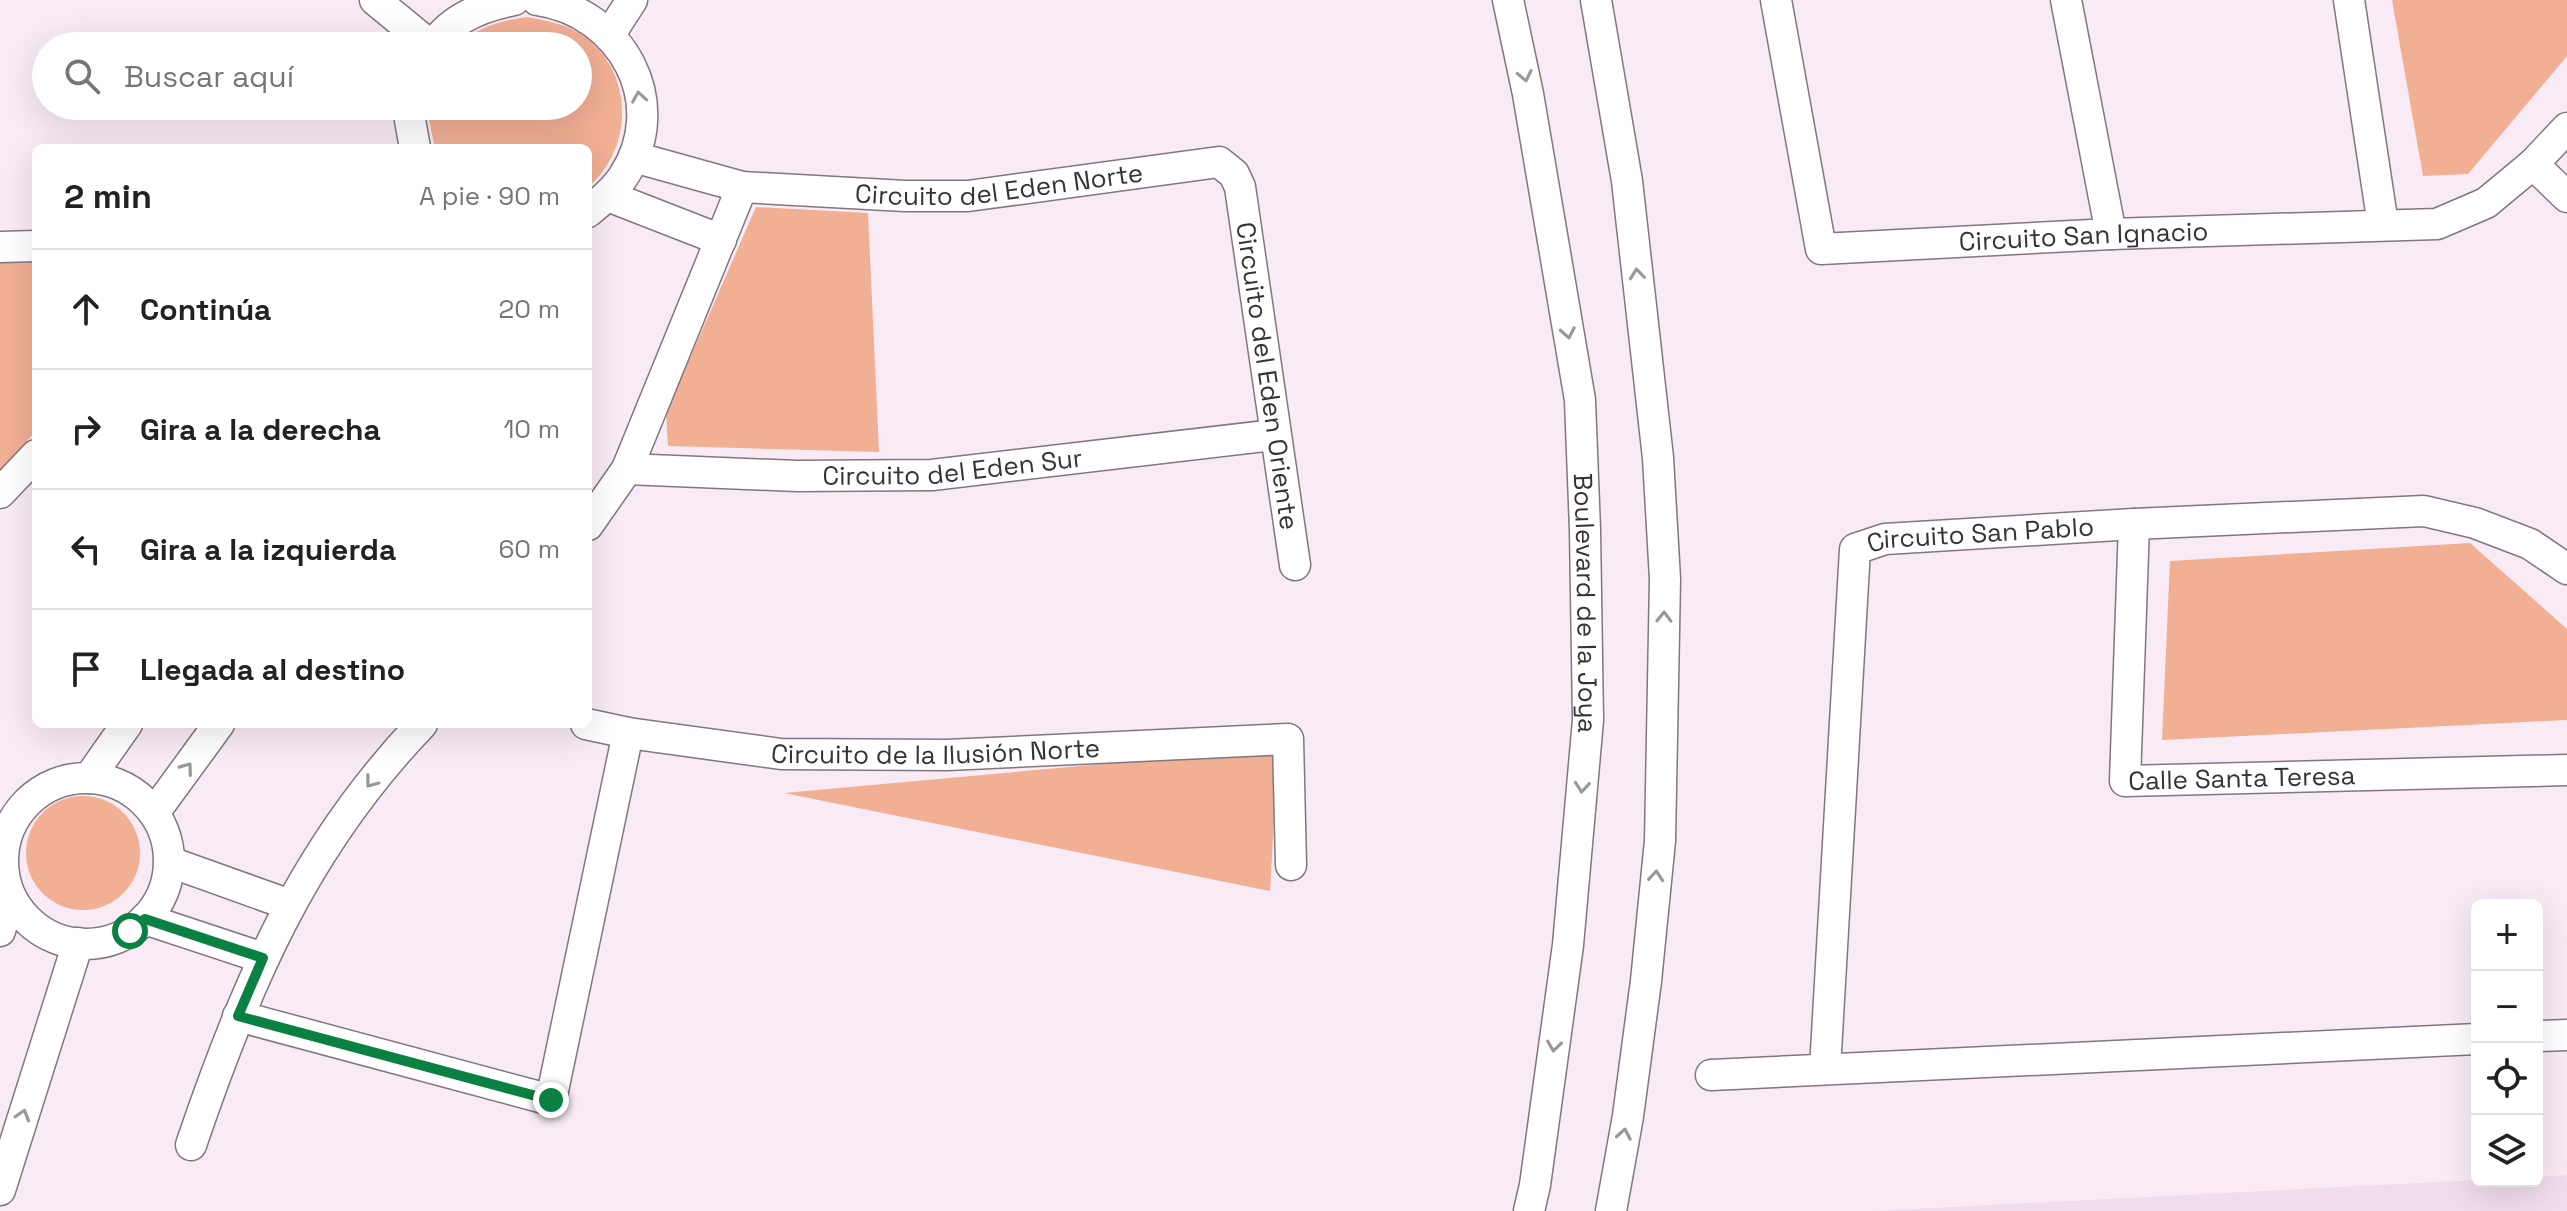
<!DOCTYPE html>
<html lang="es">
<head>
<meta charset="utf-8">
<style>
	:root { --surface:#fff; --page:#f6f6f6; --text:#222; --muted:#767676; --line:#e0e0e0 }
	body { margin:0; font-family:"Space Grotesk",sans-serif; background:var(--page); color:var(--text) }
	.controls { position:absolute; right:24px; bottom:24px; display:grid; overflow:hidden; border-radius:12px; box-shadow:0 8px 32px #0002 }
	.controls button { width:72px; height:72px; display:grid; place-items:center; padding:0; border:0; border-bottom:2px solid var(--line); background:var(--surface); color:var(--text); font:40px sans-serif }
	.stop { position:absolute; width:24px; height:24px; margin:-18px; border:6px solid #0b8043; border-radius:50%; background:#fff }
	.stop.end { background:#0b8043; border-color:#fff; box-shadow:0 2px 8px #0008 }
	.list { margin:0; padding:0; list-style:none }
	h2 { display:flex; justify-content:space-between; align-items:center; height:104px; margin:0; padding:0 32px; font-size:34px }
	h2 small { font-size:26px; font-weight:400; color:var(--muted) }
	.list li { display:grid; grid-template-columns:52px 1fr auto; gap:24px; align-items:center; box-sizing:border-box; height:120px; padding:0 32px; border-top:2px solid var(--line) }
	.list b { display:block; font-size:30px; white-space:nowrap }
	.list em { font-size:26px; font-style:normal; color:var(--muted) }
	.icon { flex:none; width:44px; height:44px; fill:none; stroke:currentColor; stroke-width:2; stroke-linecap:round; stroke-linejoin:round }
	.map { position:relative; flex:none; width:2567px; height:1211px; overflow:hidden }
	.search { position:absolute; background:var(--surface); box-shadow:0 8px 32px #0002; left:32px; top:32px; width:560px; height:88px; display:flex; align-items:center; gap:20px; box-sizing:border-box; padding:0 28px; border-radius:44px; color:var(--muted); font-size:30px }
	.panel { position:absolute; background:var(--surface); box-shadow:0 8px 32px #0002; left:32px; top:144px; width:560px; height:584px; border-radius:12px }
	.map>svg:first-child { display:block }
</style>
</head>
<body>
<div class="map">
<svg width="2567" height="1211" viewBox="0 0 2567 1211">
	<rect width="100%" height="100%" fill="#f9ebf5"/>
	<polygon fill="#f1dceb" points="2567,1175 2567,1211 1875,1211 2477,1180 2537,1181 2537,1177"/>
	<g fill="#f1af94">
		<polygon points="2392,0 2567,0 2567,56 2468,174 2423,176"/>
		<path d="M 527,17 C 548,21 568,24 585,37 C 634,73 634,149 588,187 L 588,148 L 435,148 L 429,120 L 430,106 L 578,106 L 578,46 L 458,46 C 478,26 500,21 527,17 Z"/>
		<polygon points="756,207 868,213 879,452 668,446 666,413"/>
		<polygon points="36,257 36,431 0,471 0,261"/>
		<polygon points="2470,543 2567,629 2567,720 2162,740 2170,561"/>
		<polygon points="1278,748 1270,891 784,793"/>
		<circle cx="83" cy="853" r="57"/>
	</g>
	<g fill="none" stroke-linecap="round" stroke-linejoin="round">
		<defs>
			<g id="street">
				<polyline points="375,0 431,46"/>
				<path d="M 537,0 C 622,12 672,103 623,177 C 614,191 601,201 588,212"/>
				<path id="s1" d="M 1508,0 L 1528,94 L 1580,400 L 1585,530 L 1588,720 L 1568,945 L 1535,1185 L 1529,1211"/>
				<polyline points="1596,0 1627,181 1658,458 1665,579 1660,841 1646,981 1628,1116 1611,1211"/>
				<path id="s2" d="M 1776,0 L 1821,249 L 2111,234 L 2437,224 L 2486,203 L 2533,164 L 2567,128"/>
				<polyline points="2066,0 2111,234"/>
				<polyline points="2349,0 2383,225"/>
				<polyline points="610,34 632,0"/>
				<path d="M 433,46 C 451,18 482,6 514,0"/>
				<polyline points="411,106 410,120 415,148"/>
				<path id="s3" d="M 634,157 L 742,187 L 905,196 L 968,196 L 1219,162 L 1234,174 L 1240,187 L 1295,565"/>
				<polyline points="2533,164 2567,197"/>
				<polyline points="608,196 721,240"/>
				<polyline points="0,247 36,246"/>
				<path id="s4" d="M 627,469 L 797,476 L 932,475 L 1274,435"/>
				<polyline points="0,493 36,455"/>
				<path id="s5" d="M 2134,524 L 2125,781 L 2567,770"/>
				<polyline points="588,525 627,469 742,187"/>
				<path id="s6" d="M 586,724 L 628,733 L 781,754 L 947,755 L 1288,739 L 1291,865"/>
				<polyline points="89,778 127,724"/>
				<circle cx="86" cy="861" r="83"/>
				<polyline points="154,813 219,724"/>
				<polyline points="170,862 290,905"/>
				<polyline points="145,919 263,958"/>
				<polyline points="0,931 10,896"/>
				<polyline points="238,1016 551,1100 628,733"/>
				<polyline points="2537,1036 2567,1035"/>
				<path id="s7" d="M 1825,1069 L 1855,549 L 1885,539 L 2134,524 L 2424,511 L 2475,523 L 2530,544 L 2567,569"/>
				<polyline points="1711,1075 2477,1039"/>
				<path d="M 191,1145 C 245,986 303,848 422,724"/>
				<polyline points="0,1190 78,943"/>
			</g>
		</defs>
		<use href="#street" stroke="#82767f" stroke-width="33"/>
		<use href="#street" stroke="#fff" stroke-width="30"/>
	</g>
	<defs><path id="oneway-chevron" d="M-2-3.5L2.5 0L-2 3.5" fill="none" stroke-width="1.6" stroke-linecap="round" stroke-linejoin="round" transform="scale(2)"/></defs>
	<g stroke="#9c989a">
		<use href="#oneway-chevron" transform="translate(1525 76) rotate(78)"/>
		<use href="#oneway-chevron" transform="translate(639 97) rotate(-99)"/>
		<use href="#oneway-chevron" transform="translate(1637 274) rotate(-96)"/>
		<use href="#oneway-chevron" transform="translate(1568 333) rotate(80)"/>
		<use href="#oneway-chevron" transform="translate(1664 617) rotate(-89)"/>
		<use href="#oneway-chevron" transform="translate(187 768) rotate(-54)"/>
		<use href="#oneway-chevron" transform="translate(371 782) rotate(127)"/>
		<use href="#oneway-chevron" transform="translate(1582 787) rotate(95)"/>
		<use href="#oneway-chevron" transform="translate(1656 876) rotate(-85)"/>
		<use href="#oneway-chevron" transform="translate(1554 1046) rotate(98)"/>
		<use href="#oneway-chevron" transform="translate(23 1115) rotate(-73)"/>
		<use href="#oneway-chevron" transform="translate(1624 1134) rotate(-80)"/>
	</g>
	<g fill="none" stroke-linecap="round" stroke-linejoin="round">
		<polyline stroke="#0b8043" stroke-width="10" points="130,931 145,919 263,958 238,1016 551,1100"/>
	</g>
	<g text-anchor="middle" dominant-baseline="central" stroke-width="6" stroke-linejoin="round" paint-order="stroke">
		<g font-size="26" fill="#383236" stroke="#f9ebf5">
			<text stroke="none"><textPath href="#s3" startOffset="370">Circuito del Eden Norte</textPath></text>
			<text stroke="none"><textPath href="#s2" startOffset="516">Circuito San Ignacio</textPath></text>
			<text stroke="none"><textPath href="#s3" startOffset="816">Circuito del Eden Oriente</textPath></text>
			<text stroke="none"><textPath href="#s4" startOffset="326">Circuito del Eden Sur</textPath></text>
			<text stroke="none"><textPath href="#s7" startOffset="648">Circuito San Pablo</textPath></text>
			<text stroke="none"><textPath href="#s1" startOffset="610">Boulevard de la Joya</textPath></text>
			<text stroke="none"><textPath href="#s6" startOffset="352">Circuito de la Ilusión Norte</textPath></text>
			<text stroke="none"><textPath href="#s5" startOffset="374">Calle Santa Teresa</textPath></text>
		</g>
	</g>
</svg>
<div class="controls">
<button>+</button>
<button>−</button>
<button><svg class="icon" aria-label="locate" viewBox="0 0 24 24"><circle cx="12" cy="12" r="6"/><path d="M12 2v4M12 18v4M2 12h4M18 12h4"/></svg></button>
<button><svg class="icon" aria-label="layers" viewBox="0 0 24 24"><path d="M12 4l9 5-9 5-9-5zM3 14l9 5 9-5"/></svg></button>
</div>
<div class="stop" style="left:130px;top:931px"></div>
<div class="stop end" style="left:551px;top:1100px"></div>
<div class="search"><svg class="icon" aria-label="search" viewBox="0 0 24 24"><circle cx="10" cy="10" r="6"/><path d="M15 15l6 6"/></svg>Buscar aquí</div>
<section class="panel">
<h2>2 min<small>A pie · 90 m</small></h2>
<ul class="list">
<li><svg class="icon" aria-label="ahead" viewBox="0 0 24 24"><path d="M12 20V5M6 11l6-6 6 6"/></svg><div><b>Continúa</b></div><em>20 m</em></li>
<li><svg class="icon" aria-label="right" viewBox="0 0 24 24"><path d="M7 20v-9h11M14 6l5 5-5 5"/></svg><div><b>Gira a la derecha</b></div><em>10 m</em></li>
<li><svg class="icon" aria-label="left" viewBox="0 0 24 24"><path d="M17 20v-9H6M10 6l-5 5 5 5"/></svg><div><b>Gira a la izquierda</b></div><em>60 m</em></li>
<li><svg class="icon" aria-label="arrive" viewBox="0 0 24 24"><path d="M6 21V4h12l-3 4 3 4H6"/></svg><div><b>Llegada al destino</b></div></li>
</ul>
</section>
</div>
</body>
</html>
